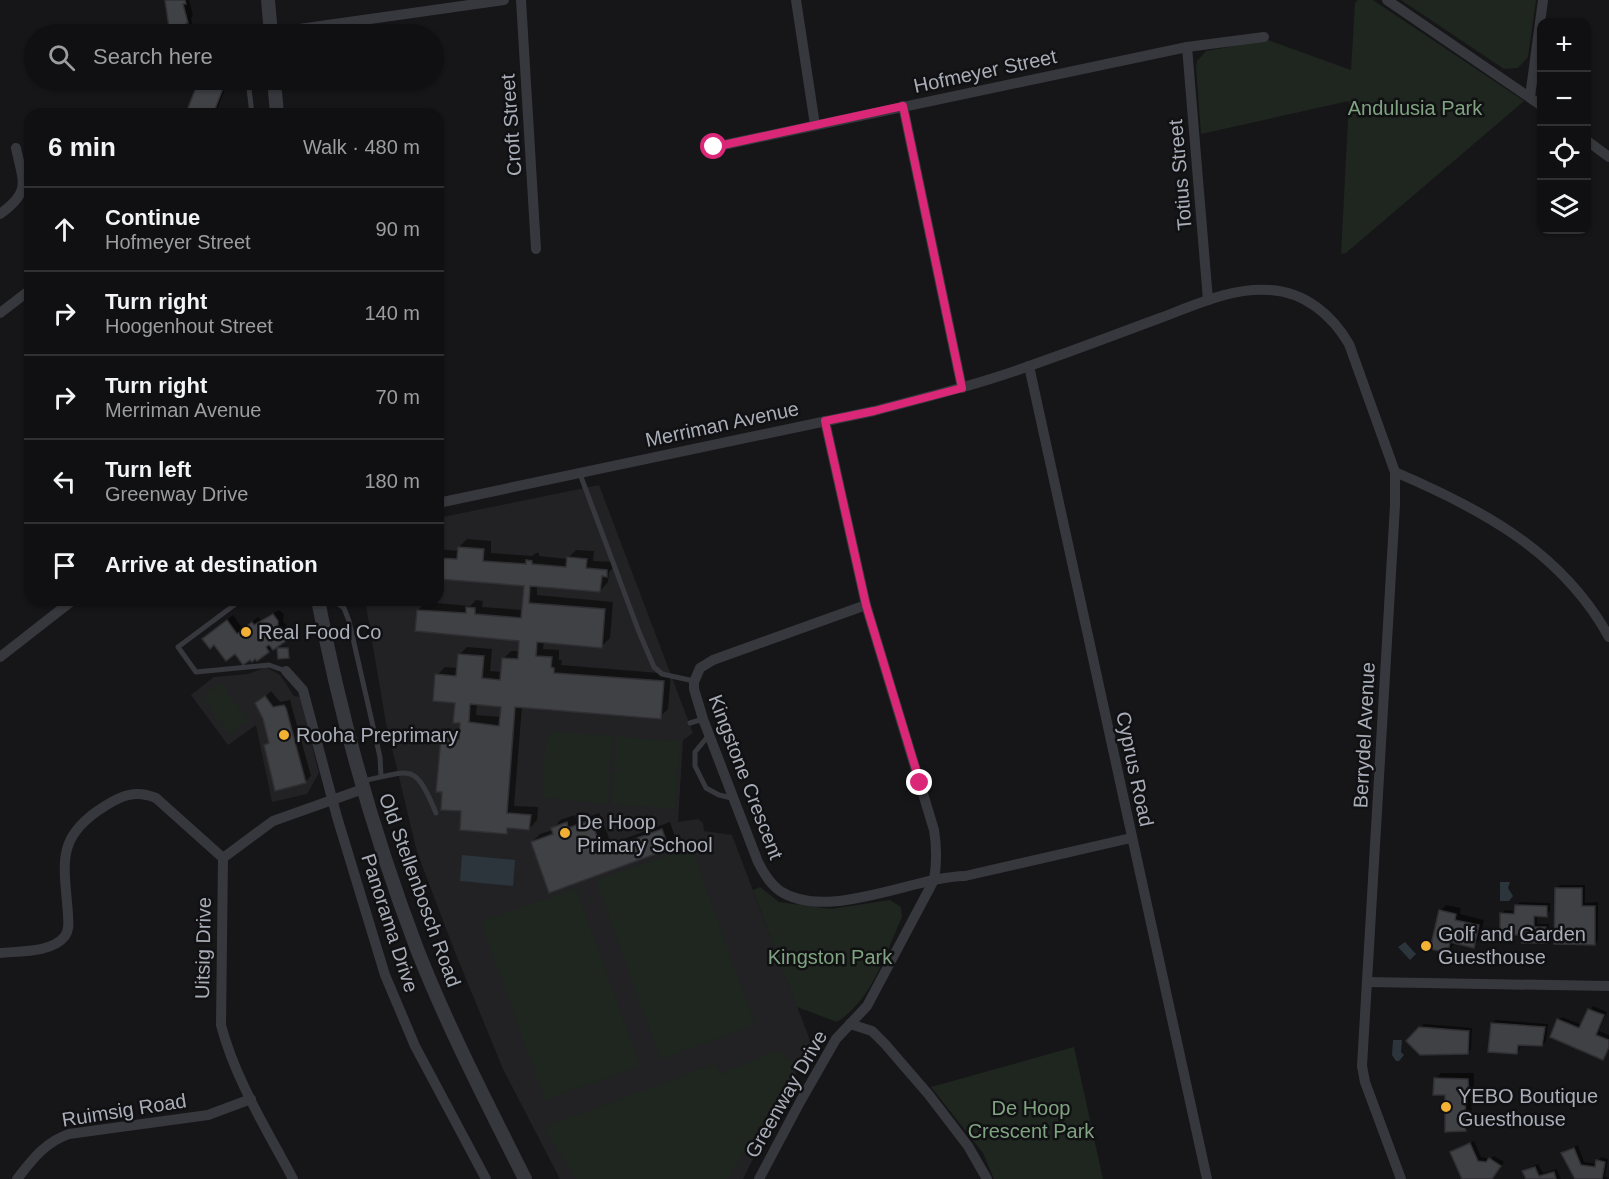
<!DOCTYPE html>
<html lang="en">
<head>
<meta charset="utf-8">
<style>
	:root { --surface:#101012; --page:#19191b; --text:#f1f3f6; --muted:#9c9d9f; --line:#303032 }
	body { margin:0; font-family:Arial,sans-serif; background:var(--page); color:var(--text) }
	.controls { position:absolute; right:18px; top:18px; display:grid; overflow:hidden; border-radius:12px; box-shadow:0 2px 4px #0004 }
	.controls button { width:54px; height:54px; display:grid; place-items:center; padding:0; border:0; border-bottom:2px solid var(--line); background:var(--surface); color:var(--text); font:30px sans-serif }
	.stop { position:absolute; width:18px; height:18px; margin:-14px; border:4px solid #db2777; border-radius:50%; background:#fff }
	.stop.end { background:#db2777; border-color:#fff; box-shadow:0 2px 6px #0008 }
	.list { margin:0; padding:0; list-style:none }
	h2 { display:flex; justify-content:space-between; align-items:center; height:78px; margin:0; padding:0 24px; font-size:26px }
	h2 small { font-size:20px; font-weight:400; color:var(--muted) }
	.list li { display:grid; grid-template-columns:39px 1fr auto; gap:18px; align-items:center; box-sizing:border-box; height:84px; padding:0 24px; border-top:2px solid var(--line) }
	.list b { display:block; font-size:22px; white-space:nowrap }
	.list p { margin:0; font-size:20px; white-space:nowrap; color:var(--muted) }
	.list em { font-size:20px; font-style:normal; color:var(--muted) }
	.icon { flex:none; width:33px; height:33px; fill:none; stroke:currentColor; stroke-width:2; stroke-linecap:round; stroke-linejoin:round }
	.map { position:relative; flex:none; width:1609px; height:1179px; overflow:hidden }
	.search { position:absolute; background:var(--surface); box-shadow:0 2px 4px #0004; left:24px; top:24px; width:420px; height:66px; display:flex; align-items:center; gap:15px; box-sizing:border-box; padding:0 21px; border-radius:33px; color:var(--muted); font-size:22px }
	.panel { position:absolute; background:var(--surface); box-shadow:0 2px 4px #0004; left:24px; top:108px; width:420px; height:498px; border-radius:18px }
	.map>svg:first-child { display:block }
</style>
</head>
<body>
<div class="map">
<svg width="1609" height="1179" viewBox="0 0 1609 1179">
	<rect width="100%" height="100%" fill="#161618"/>
	<g fill="#222225">
		<polygon points="599,485 693,733 683,740 678,822 698,819 703,823 704,831 732,835 811,1043 743,1179 560,1179 503,1069 455,952 417,852 386,723 365,600 438,600 438,518"/>
		<polygon points="266,667 280,675 294,696 300,697 319,773 307,794 272,802 256,725 228,745 191,695 214,677 248,674"/>
	</g>
	<g fill="#1e261f">
		<polygon points="1358,0 1373,0 1524,101 1346,253 1341,254 1349,101 1201,134 1196,67 1197,61 1206,51 1268,40 1351,70 1355,3"/>
		<polygon points="1401,0 1536,0 1528,57 1518,68 1504,69"/>
		<polygon points="220,683 248,720 229,734 202,696"/>
		<polygon points="549,731 613,736 610,768 607,768 607,771 610,772 608,804 544,798 544,790 542,789 546,740 548,740"/>
		<polygon points="617,736 680,742 678,773 675,773 674,777 678,777 675,809 611,804 614,772 617,772 618,769 614,768"/>
		<polygon points="691,847 755,1025 660,1059 596,880"/>
		<path d="M 760,887 L 779,902 L 831,909 L 890,900 L 901,907 L 902,917 C 885,954 873,999 837,1022 L 797,1007 L 753,890 Z"/>
		<polygon points="576,888 640,1066 545,1100 481,922"/>
		<polygon points="1074,1047 1103,1179 994,1179 983,1153 931,1087"/>
		<polygon points="776,1050 797,1065 728,1179 576,1179 544,1129 546,1126 715,1064 721,1074"/>
	</g>
	<g fill="#2c353c">
		<polygon points="462,855 515,860 513,886 460,881"/>
		<polygon points="1500,882 1510,882 1508,888 1513,896 1509,901 1500,901"/>
		<polygon points="1405,942 1416,954 1410,960 1398,947"/>
		<polygon points="1393,1040 1402,1040 1401,1052 1404,1055 1399,1061 1396,1061 1392,1055"/>
	</g>
	<g fill="#0007" fill-rule="evenodd">
		<polygon points="167,0 189,0 193,16 191,18 193,31 190,34 171,34"/>
		<polygon points="201,80 229,80 215,114 188,113"/>
		<path d="M 467,539 L 491,541 L 491,553 L 532,556 L 536,553 L 539,553 L 539,556 L 567,559 L 576,550 L 594,551 L 593,561 L 615,562 L 614,567 L 609,572 L 608,582 L 600,591 L 537,585 L 537,595 L 613,602 L 610,638 L 602,646 L 544,641 L 543,649 L 559,650 L 559,660 L 562,660 L 561,665 L 671,674 L 668,709 L 660,717 L 522,706 L 514,806 L 538,807 L 537,820 L 529,829 L 511,827 L 506,832 L 463,810 L 442,738 L 450,730 L 461,731 L 462,722 L 456,701 L 437,675 L 445,667 L 458,668 L 459,655 L 467,647 L 492,649 L 490,671 L 502,672 L 503,659 L 511,651 L 520,651 L 521,640 L 418,610 L 426,602 L 470,606 L 476,600 L 483,601 L 482,607 L 523,610 L 525,585 L 438,578 L 438,549 L 459,551 L 459,547 ZM 477,704 L 502,705 L 502,717 L 476,715 Z"/>
		<polygon points="279,610 284,614 283,621 292,633 257,659 235,652 210,633 233,615 243,629 258,617 261,620"/>
		<polygon points="271,691 280,702 290,700 311,776 305,782 266,745 270,741 265,718 257,704"/>
		<polygon points="599,813 608,835 610,844 670,822 676,840 668,848 550,891 532,842 540,834 553,830 560,820 575,815 577,821"/>
		<polygon points="1560,885 1585,885 1585,903 1598,902 1598,940 1595,944 1557,888"/>
		<polygon points="1520,902 1550,903 1550,911 1546,915 1537,915 1537,924 1549,924 1549,938 1545,942 1523,933 1501,914 1505,910 1516,911 1516,906"/>
		<polygon points="1446,905 1461,908 1460,914 1484,920 1479,940 1473,946 1454,941 1453,946 1447,952 1440,911"/>
		<polygon points="1593,1006 1607,1012 1599,1031 1609,1035 1609,1049 1603,1058 1559,1020 1562,1017 1582,1025"/>
		<polygon points="1496,1020 1548,1024 1546,1041 1542,1045 1521,1044 1520,1049 1516,1053 1492,1023"/>
		<polygon points="1424,1024 1472,1028 1471,1049 1467,1053 1408,1041"/>
		<polygon points="1441,1073 1474,1073 1474,1088 1471,1092 1472,1124 1466,1130 1446,1094 1435,1079"/>
		<polygon points="1474,1141 1481,1157 1490,1159 1494,1156 1504,1162 1492,1179 1464,1179 1452,1152"/>
		<polygon points="1578,1145 1584,1162 1597,1164 1601,1157 1608,1159 1605,1176 1609,1179 1576,1179 1563,1153 1567,1150"/>
		<polygon points="1538,1164 1543,1173 1557,1169 1561,1179 1524,1179 1527,1178 1524,1171 1528,1168"/>
	</g>
	<g fill="#404145" stroke="#303034" stroke-width="1.5" fill-rule="evenodd">
		<polygon points="165,0 185,0 186,4 183,4 188,23 186,23 187,34 170,34"/>
		<polygon points="199,80 226,81 213,114 186,113"/>
		<path d="M 458,547 L 484,549 L 483,561 L 526,564 L 526,560 L 532,561 L 532,564 L 566,567 L 567,557 L 587,559 L 586,568 L 607,570 L 607,577 L 602,576 L 600,592 L 530,586 L 529,603 L 605,609 L 602,648 L 537,642 L 536,656 L 552,657 L 551,667 L 554,668 L 554,673 L 664,681 L 661,719 L 515,707 L 507,813 L 531,815 L 529,830 L 507,828 L 507,834 L 460,830 L 461,811 L 441,810 L 442,792 L 436,792 L 441,737 L 459,739 L 460,723 L 453,723 L 455,703 L 433,701 L 435,674 L 456,676 L 458,654 L 484,656 L 482,678 L 500,680 L 502,658 L 518,659 L 519,641 L 415,631 L 417,610 L 466,613 L 466,607 L 475,608 L 475,614 L 521,618 L 524,586 L 438,579 L 438,558 L 457,559 ZM 470,704 L 501,707 L 499,726 L 469,722 Z"/>
		<polygon points="273,614 278,621 278,628 287,640 273,650 269,645 266,647 269,652 257,661 255,659 252,662 250,660 243,665 235,654 226,661 214,645 210,649 202,639 227,620 237,634 252,622 254,625"/>
		<polygon points="277,648 288,648 289,658 278,659"/>
		<polygon points="265,696 273,707 284,705 286,708 306,783 275,791 264,745 269,743 263,719 255,703"/>
		<polygon points="591,820 599,842 601,842 602,851 662,829 669,849 549,893 531,842 553,834 551,828 567,822 568,828"/>
		<polygon points="1555,888 1582,888 1582,906 1595,906 1595,945 1554,944"/>
		<polygon points="1515,905 1547,906 1547,917 1534,916 1534,927 1546,927 1546,943 1522,943 1522,935 1500,935 1500,913 1514,914"/>
		<polygon points="1439,910 1456,914 1455,920 1479,925 1474,948 1450,942 1448,953 1430,949"/>
		<polygon points="1588,1009 1604,1015 1596,1035 1609,1040 1609,1047 1603,1060 1550,1037 1557,1019 1579,1028"/>
		<polygon points="1491,1023 1545,1027 1542,1046 1518,1045 1517,1054 1488,1052"/>
		<polygon points="1419,1027 1469,1031 1468,1054 1420,1055 1406,1041"/>
		<polygon points="1434,1078 1468,1079 1469,1095 1465,1096 1466,1131 1445,1132 1445,1095 1433,1095"/>
		<polygon points="1470,1143 1478,1161 1486,1162 1489,1158 1501,1166 1492,1179 1462,1179 1450,1152"/>
		<polygon points="1574,1148 1581,1165 1595,1167 1596,1160 1605,1162 1602,1179 1575,1179 1561,1153"/>
		<polygon points="1535,1167 1539,1176 1554,1172 1556,1179 1526,1179 1522,1171"/>
	</g>
	<g fill="none" stroke-linecap="round" stroke-linejoin="round">
		<g stroke="#37383d" stroke-width="5">
			<polyline points="248,80 252,114"/>
			<polyline points="580,474 639,632 654,667 662,674 694,681"/>
			<polyline points="241,600 178,647 196,672 269,665 286,671"/>
			<polyline points="333,600 344,608 349,621 380,757 381,776"/>
			<polyline points="690,723 703,719"/>
			<polyline points="709,735 695,752 695,766 706,788 719,795 732,798"/>
			<path d="M 362,781 C 411,772 414,760 436,813"/>
		</g>
		<g stroke="#37383d" stroke-width="10">
			<polyline points="521,0 536,249"/>
			<polyline points="796,0 815,125"/>
			<polyline points="1387,0 1542,106"/>
			<polyline points="271,33 504,0"/>
			<polyline points="1187,47 1208,300"/>
			<polyline points="1530,97 1543,0"/>
			<polyline points="903,106 962,388"/>
			<polyline points="1586,140 1609,157"/>
			<polyline points="714,147 1187,47 1264,37"/>
			<path d="M 0,214 C 32,191 23,182 16,148"/>
			<polyline points="0,313 30,290"/>
			<polyline points="1029,366 1207,1179"/>
			<path d="M 1395,472 C 1482,509 1562,552 1609,637"/>
			<path d="M 438,503 L 874,411 C 927,397 980,384 1032,365 C 1075,350 1117,334 1160,318 C 1195,305 1232,287 1270,290 C 1305,292 1332,315 1349,344 L 1395,472 L 1395,505 L 1362,1066 L 1365,1082 L 1401,1179"/>
			<path d="M 866,605 L 713,660 L 700,668 L 694,682 L 694,689 L 703,719 L 758,862 C 763,872 770,884 780,891 C 828,922 912,877 965,876 L 1131,838"/>
			<polyline points="0,657 73,600"/>
			<polyline points="286,671 303,690 337,817 385,975 415,1046 486,1179"/>
			<path d="M 0,953 C 19,951 52,953 65,936 C 70,929 68,921 68,914 C 64,862 55,837 105,806 C 122,795 136,790 156,798 L 223,858"/>
			<polyline points="1367,982 1609,986"/>
			<polyline points="850,1024 872,1031 885,1044 929,1095 968,1146 987,1179"/>
			<path d="M 17,1179 C 32,1160 45,1142 69,1134 L 208,1115 L 251,1099"/>
			<path d="M 293,1179 C 267,1130 235,1079 221,1025 L 223,858 L 273,821 L 363,789"/>
			<path d="M 759,1179 L 800,1102 L 836,1039 L 867,1006 L 934,880 C 937,862 937,848 934,830 L 866,605 L 825,421"/>
		</g>
		<g stroke="#37383d" stroke-width="14">
			<polyline points="268,0 271,34"/>
			<polyline points="274,80 277,114"/>
			<path d="M 318,600 C 341,719 374,836 417,949 C 448,1028 487,1103 525,1179"/>
		</g>
	</g>
	<g fill="none" stroke-linecap="round" stroke-linejoin="round">
		<polyline stroke="#db2777" stroke-width="8" points="714,147 903,106 962,388 874,411 825,421 866,605 920,783"/>
	</g>
	<g fill="#f2b134" stroke="#111113" stroke-width="2">
		<circle cx="246" cy="632" r="6"/>
		<circle cx="284" cy="735" r="6"/>
		<circle cx="565" cy="833" r="6"/>
		<circle cx="1426" cy="946" r="6"/>
		<circle cx="1446" cy="1107" r="6"/>
	</g>
	<g text-anchor="middle" dominant-baseline="central" stroke-width="5" stroke-linejoin="round" paint-order="stroke">
		<g font-size="20" fill="#a8adb8" stroke="#111113">
			<text transform="translate(985 71) rotate(-12)">Hofmeyer Street</text>
			<text transform="translate(511 125) rotate(-94)">Croft Street</text>
			<text transform="translate(1180 175) rotate(-95)">Totius Street</text>
			<text transform="translate(722 424) rotate(-12)">Merriman Avenue</text>
			<text transform="translate(1364 735) rotate(-87)">Berrydel Avenue</text>
			<text transform="translate(1135 769) rotate(78)">Cyprus Road</text>
			<text transform="translate(746 777) rotate(69)">Kingstone Crescent</text>
			<text transform="translate(420 890) rotate(70)">Old Stellenbosch Road</text>
			<text transform="translate(390 923) rotate(72)">Panorama Drive</text>
			<text transform="translate(203 948) rotate(-89)">Uitsig Drive</text>
			<text transform="translate(786 1094) rotate(-60)">Greenway Drive</text>
			<text transform="translate(124 1110) rotate(-9)">Ruimsig Road</text>
		</g>
		<g font-size="20" fill="#7fa381" stroke="#111113">
			<text x="1415" y="108">Andulusia Park</text>
			<text x="830" y="957">Kingston Park</text>
			<text x="1031" y="1108">De Hoop<tspan x="1031" dy="23">Crescent Park</tspan></text>
		</g>
		<g font-size="20" fill="#a8adb8" stroke="#111113" text-anchor="start">
			<text x="258" y="632">Real Food Co</text>
			<text x="296" y="735">Rooha Preprimary</text>
			<text x="577" y="822">De Hoop<tspan x="577" dy="23">Primary School</tspan></text>
			<text x="1438" y="934">Golf and Garden<tspan x="1438" dy="23">Guesthouse</tspan></text>
			<text x="1458" y="1096">YEBO Boutique<tspan x="1458" dy="23">Guesthouse</tspan></text>
		</g>
	</g>
</svg>
<div class="controls">
<button>+</button>
<button>−</button>
<button><svg class="icon" aria-label="locate" viewBox="0 0 24 24"><circle cx="12" cy="12" r="6"/><path d="M12 2v4M12 18v4M2 12h4M18 12h4"/></svg></button>
<button><svg class="icon" aria-label="layers" viewBox="0 0 24 24"><path d="M12 4l9 5-9 5-9-5zM3 14l9 5 9-5"/></svg></button>
</div>
<div class="stop" style="left:714px;top:147px"></div>
<div class="stop end" style="left:920px;top:783px"></div>
<div class="search"><svg class="icon" aria-label="search" viewBox="0 0 24 24"><circle cx="10" cy="10" r="6"/><path d="M15 15l6 6"/></svg>Search here</div>
<section class="panel">
<h2>6 min<small>Walk · 480 m</small></h2>
<ul class="list">
<li><svg class="icon" aria-label="ahead" viewBox="0 0 24 24"><path d="M12 20V5M6 11l6-6 6 6"/></svg><div><b>Continue</b><p>Hofmeyer Street</p></div><em>90 m</em></li>
<li><svg class="icon" aria-label="right" viewBox="0 0 24 24"><path d="M7 20v-9h11M14 6l5 5-5 5"/></svg><div><b>Turn right</b><p>Hoogenhout Street</p></div><em>140 m</em></li>
<li><svg class="icon" aria-label="right" viewBox="0 0 24 24"><path d="M7 20v-9h11M14 6l5 5-5 5"/></svg><div><b>Turn right</b><p>Merriman Avenue</p></div><em>70 m</em></li>
<li><svg class="icon" aria-label="left" viewBox="0 0 24 24"><path d="M17 20v-9H6M10 6l-5 5 5 5"/></svg><div><b>Turn left</b><p>Greenway Drive</p></div><em>180 m</em></li>
<li><svg class="icon" aria-label="arrive" viewBox="0 0 24 24"><path d="M6 21V4h12l-3 4 3 4H6"/></svg><div><b>Arrive at destination</b></div></li>
</ul>
</section>
</div>
</body>
</html>
